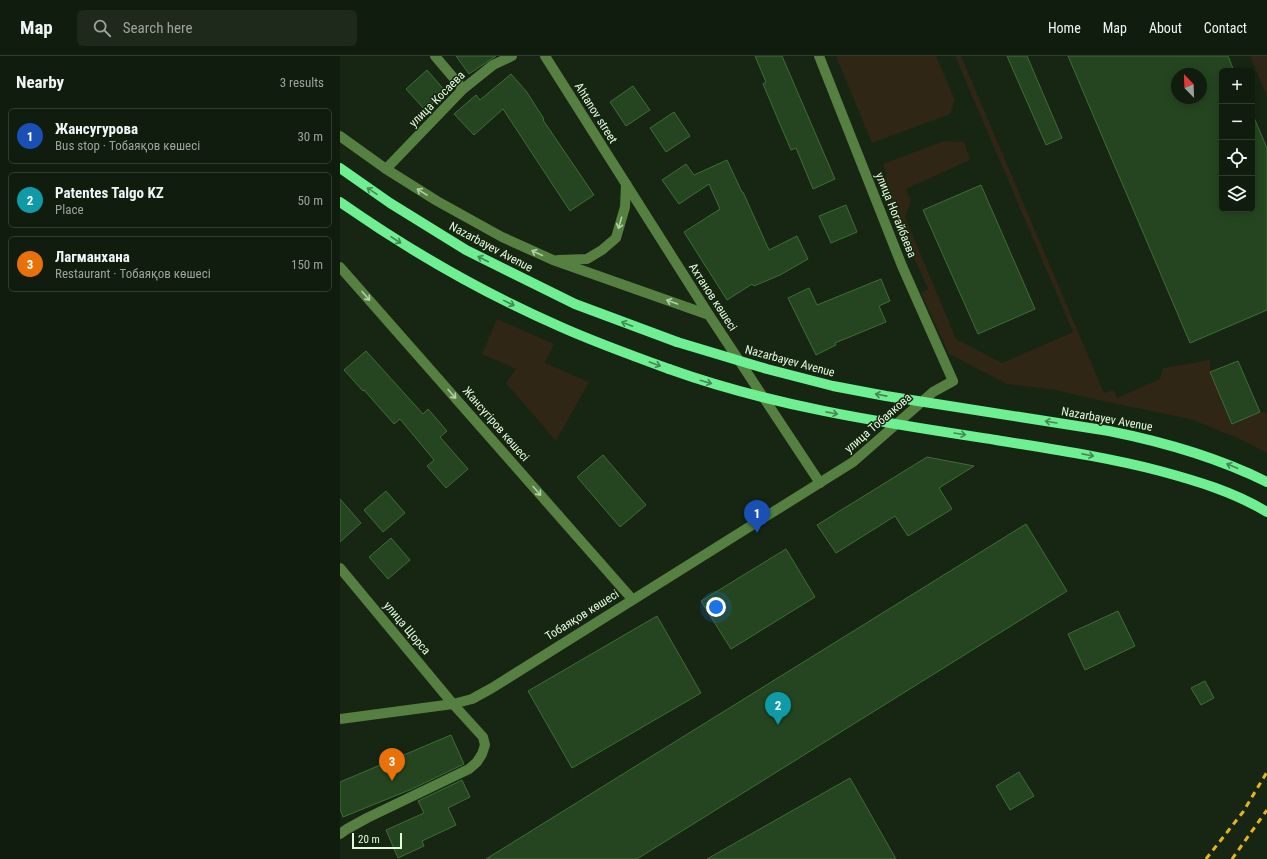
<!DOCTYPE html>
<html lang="en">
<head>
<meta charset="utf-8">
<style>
	:root { --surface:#101c0e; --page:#1e291c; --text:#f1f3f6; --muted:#9ca19e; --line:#303a2e; --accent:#e6b51c }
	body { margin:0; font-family:"Roboto Condensed",sans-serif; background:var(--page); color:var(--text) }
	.controls { position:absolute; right:12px; top:12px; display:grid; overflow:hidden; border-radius:6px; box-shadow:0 2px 10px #0003 }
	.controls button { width:36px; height:36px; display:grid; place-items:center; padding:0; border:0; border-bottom:1px solid var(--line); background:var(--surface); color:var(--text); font:20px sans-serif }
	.compass { position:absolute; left:831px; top:12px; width:36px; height:36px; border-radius:50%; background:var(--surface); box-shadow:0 2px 10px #0003; rotate:337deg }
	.scale { position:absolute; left:12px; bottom:10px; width:50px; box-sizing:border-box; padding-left:4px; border:2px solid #e2fbdb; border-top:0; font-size:11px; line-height:14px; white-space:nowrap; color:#e2fbdb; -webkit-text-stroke:3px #162612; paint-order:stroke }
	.you { position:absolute; left:376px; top:551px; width:14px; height:14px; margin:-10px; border:3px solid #fff; border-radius:50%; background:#1a73e8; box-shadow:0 0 0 6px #1a73e833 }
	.badge { display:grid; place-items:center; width:26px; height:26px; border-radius:50%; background:var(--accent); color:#fff; font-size:13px; font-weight:700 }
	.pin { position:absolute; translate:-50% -33px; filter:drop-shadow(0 1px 2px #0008) }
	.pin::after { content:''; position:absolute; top:21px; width:14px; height:12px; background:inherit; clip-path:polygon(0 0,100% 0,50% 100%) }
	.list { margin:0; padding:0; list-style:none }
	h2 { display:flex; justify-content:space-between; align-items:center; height:52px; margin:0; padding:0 16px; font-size:17px }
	h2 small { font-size:13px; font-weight:400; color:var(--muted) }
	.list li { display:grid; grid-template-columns:26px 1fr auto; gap:12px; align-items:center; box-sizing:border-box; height:56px; margin:0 8px 8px; padding:0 8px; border:1px solid var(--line); border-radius:6px }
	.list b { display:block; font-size:15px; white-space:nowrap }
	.list p { margin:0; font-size:13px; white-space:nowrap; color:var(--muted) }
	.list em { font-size:13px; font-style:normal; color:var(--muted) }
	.icon { flex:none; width:22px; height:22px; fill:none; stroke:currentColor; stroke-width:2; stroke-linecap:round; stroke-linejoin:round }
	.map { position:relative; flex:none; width:927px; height:803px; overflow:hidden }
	header { display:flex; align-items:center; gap:24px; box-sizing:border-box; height:56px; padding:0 20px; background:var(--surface); border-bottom:1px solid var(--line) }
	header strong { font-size:19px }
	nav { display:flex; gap:22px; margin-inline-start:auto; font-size:14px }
	.search { width:280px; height:36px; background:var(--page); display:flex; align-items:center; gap:10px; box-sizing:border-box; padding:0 14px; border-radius:6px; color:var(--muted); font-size:15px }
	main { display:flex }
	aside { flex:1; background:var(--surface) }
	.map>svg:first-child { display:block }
</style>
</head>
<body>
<header>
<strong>Map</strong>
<div class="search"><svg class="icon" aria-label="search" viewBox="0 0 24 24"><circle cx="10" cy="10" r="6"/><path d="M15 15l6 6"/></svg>Search here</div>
<nav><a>Home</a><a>Map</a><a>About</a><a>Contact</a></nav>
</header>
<main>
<aside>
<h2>Nearby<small>3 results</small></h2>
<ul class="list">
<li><span class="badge" style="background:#1a4fb4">1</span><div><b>Жансугурова</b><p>Bus stop · Тобаяқов көшесі</p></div><em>30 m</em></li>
<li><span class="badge" style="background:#0f9aa8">2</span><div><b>Patentes Talgo KZ</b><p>Place</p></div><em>50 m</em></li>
<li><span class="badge" style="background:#e8710a">3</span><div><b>Лагманхана</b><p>Restaurant · Тобаяқов көшесі</p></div><em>150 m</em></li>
</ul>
</aside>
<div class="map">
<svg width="927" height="803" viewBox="0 0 927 803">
	<rect width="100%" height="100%" fill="#162612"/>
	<g fill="#2f2616">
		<polygon points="496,0 596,0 615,44 610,58 532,87"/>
		<polygon points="615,0 621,0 764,337 774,334 777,342 820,323 823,312 870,304 870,316 892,368 920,356 927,357 927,397 900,383 850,363 758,344 716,334 667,328 609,298 581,237 588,233 539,124 547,119 543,108 604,85 624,86 630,104 566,133 571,145 565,161 616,283 662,307 733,276"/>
		<polygon points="910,0 927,0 927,40"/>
		<polygon points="157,263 214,288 205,307 249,326 216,385 166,327 176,313 142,298"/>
	</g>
	<g fill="#254520" stroke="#3d6e35" fill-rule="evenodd">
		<polygon points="116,0 156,0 129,18"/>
		<polygon points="415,0 442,0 495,123 473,133 456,92 451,94 423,28 426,26"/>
		<polygon points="667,0 687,0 722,82 706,89"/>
		<path d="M 728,0 L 888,0 L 894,15 L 882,15 L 882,153 L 912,153 L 912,57 L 927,92 L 927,254 L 850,287 ZM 837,18 L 861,18 L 861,42 L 837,42 Z"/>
		<polygon points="87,14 106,36 85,54 66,33"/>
		<polygon points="171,18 186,35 204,63 203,64 254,139 230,155 163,53 134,79 114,58 136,39 140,44"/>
		<polygon points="293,30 310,54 286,70 270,46"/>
		<polygon points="334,56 350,80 326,96 310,72"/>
		<polygon points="387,104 402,136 403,136 429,194 457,180 468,203 440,219 414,230 412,228 387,244 344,176 380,153 369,128 339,148 322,124 346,108 354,119"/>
		<polygon points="641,129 695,253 638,278 583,154"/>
		<polygon points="506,149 517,176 491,187 479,160"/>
		<polygon points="541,223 550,245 539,250 546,266 495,287 496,289 476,299 448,242 469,232 477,249"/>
		<polygon points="26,295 83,358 88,353 107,375 100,381 128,413 106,432 87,410 94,404 60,363 54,368 24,334 23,335 4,314"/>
		<polygon points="898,305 920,356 892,368 870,316"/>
		<polygon points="263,399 306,449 280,471 237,421"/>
		<polygon points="587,401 634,410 599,432 612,453 568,480 555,460 496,497 477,469"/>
		<polygon points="46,435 65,457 43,476 24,454"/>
		<polygon points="0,443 21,467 0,486"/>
		<polygon points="686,468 727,535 297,803 146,803"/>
		<polygon points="51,482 70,504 48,523 29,501"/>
		<polygon points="446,493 475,541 391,593 361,545"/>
		<polygon points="778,555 795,590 745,614 728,578"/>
		<polygon points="317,560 361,637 232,712 188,635"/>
		<polygon points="865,625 874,642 861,649 851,632"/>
		<polygon points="111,679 124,708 72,733 3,761 0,753 0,726"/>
		<polygon points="679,716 694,740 670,754 656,730"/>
		<polygon points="510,722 556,803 367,803"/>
		<polygon points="122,724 130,741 108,752 116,769 82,785 84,790 58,802 46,774 84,757 78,745"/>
	</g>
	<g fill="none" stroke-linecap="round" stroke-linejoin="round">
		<g stroke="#558042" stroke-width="10">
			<polyline points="95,0 123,33"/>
			<polyline points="205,0 369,259 480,427"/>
			<polyline points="0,80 46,113 97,145 162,181 213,204 369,259"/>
			<polyline points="46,113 123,33 153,9 172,0"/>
			<polyline points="218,204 247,203 262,194 276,182 285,151 286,128"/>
			<polyline points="0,211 292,543"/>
			<polyline points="0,512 113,648 143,681 145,689 142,698 137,706 129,713 27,762 7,773 0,778"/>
			<polyline points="0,663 113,648 132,643 152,632 513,406 593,336 613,325 562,210 479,0"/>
		</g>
		<g stroke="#6eef92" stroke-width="10">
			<polyline points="0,112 50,147 126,194 235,248 337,286"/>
			<path d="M 0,146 C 70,195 143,237 221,271 C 257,287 293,300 329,313"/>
		</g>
		<g stroke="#e6b51c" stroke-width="3" stroke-dasharray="6 5" stroke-linecap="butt">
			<polyline points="866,803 903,756 927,716"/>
			<polyline points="892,803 927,754"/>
		</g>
		<g stroke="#6eef92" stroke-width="10">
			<path d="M 337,286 L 427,313 L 493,330 L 546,340 L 769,375 C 824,386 877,401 927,426"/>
			<path d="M 329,313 C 435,351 545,367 656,384 C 711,393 766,401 820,415 C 857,425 894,436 927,456"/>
		</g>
	</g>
	<defs><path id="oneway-shaft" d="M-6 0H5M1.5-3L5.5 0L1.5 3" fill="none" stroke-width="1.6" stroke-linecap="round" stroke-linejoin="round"/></defs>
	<g stroke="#428a52">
		<use href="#oneway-shaft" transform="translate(32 135) rotate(-146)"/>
		<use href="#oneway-shaft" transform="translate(56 184) rotate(33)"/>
		<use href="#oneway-shaft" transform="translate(143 203) rotate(-153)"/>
		<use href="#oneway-shaft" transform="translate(169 247) rotate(26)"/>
		<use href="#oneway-shaft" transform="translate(287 268) rotate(-159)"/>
		<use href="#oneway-shaft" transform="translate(315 308) rotate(20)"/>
		<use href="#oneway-shaft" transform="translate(366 326) rotate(16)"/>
		<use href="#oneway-shaft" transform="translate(541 339) rotate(-169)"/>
		<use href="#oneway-shaft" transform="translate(492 357) rotate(11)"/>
		<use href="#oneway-shaft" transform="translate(711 366) rotate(-171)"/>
		<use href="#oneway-shaft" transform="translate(620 378) rotate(9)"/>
		<use href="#oneway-shaft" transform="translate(748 399) rotate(11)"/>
		<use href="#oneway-shaft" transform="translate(892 410) rotate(-157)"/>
	</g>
	<g stroke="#b1d0a5">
		<use href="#oneway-shaft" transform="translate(82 136) rotate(-148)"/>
		<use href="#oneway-shaft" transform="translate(280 167) rotate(106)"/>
		<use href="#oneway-shaft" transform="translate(197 197) rotate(-155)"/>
		<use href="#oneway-shaft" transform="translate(26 240) rotate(49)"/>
		<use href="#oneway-shaft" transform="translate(332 246) rotate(-160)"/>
		<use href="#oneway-shaft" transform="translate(112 338) rotate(49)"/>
		<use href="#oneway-shaft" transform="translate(197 435) rotate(49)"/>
	</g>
	<g text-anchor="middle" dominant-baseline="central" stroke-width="3" stroke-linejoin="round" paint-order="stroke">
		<g font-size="12" fill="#e2fbdb" stroke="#162612">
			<text transform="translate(97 43) rotate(-45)">улица Косаева</text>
			<text transform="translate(256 57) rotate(58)">Ahtanov street</text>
			<text transform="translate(556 159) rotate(68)">улица Ногайбаева</text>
			<text transform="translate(151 191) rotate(28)">Nazarbayev Avenue</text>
			<text transform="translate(373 241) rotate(57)">Ахтанов көшесі</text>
			<text transform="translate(450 305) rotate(15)">Nazarbayev Avenue</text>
			<text transform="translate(767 363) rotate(10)">Nazarbayev Avenue</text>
			<text transform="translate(538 367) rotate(-41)">улица Тобаякова</text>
			<text transform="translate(156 368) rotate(49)">Жансүгіров көшесі</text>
			<text transform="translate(242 559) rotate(-32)">Тобаяқов көшесі</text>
			<text transform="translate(67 572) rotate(50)">улица Щорса</text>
		</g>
	</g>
</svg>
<div class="controls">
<button>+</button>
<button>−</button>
<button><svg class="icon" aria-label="locate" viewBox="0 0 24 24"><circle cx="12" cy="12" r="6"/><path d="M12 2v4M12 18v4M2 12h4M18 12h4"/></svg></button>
<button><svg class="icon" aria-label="layers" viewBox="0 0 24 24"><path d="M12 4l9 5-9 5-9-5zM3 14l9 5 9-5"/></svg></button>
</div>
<svg class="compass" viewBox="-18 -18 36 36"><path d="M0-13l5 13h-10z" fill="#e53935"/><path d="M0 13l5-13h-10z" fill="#9ca19e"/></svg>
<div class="scale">20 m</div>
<div class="you"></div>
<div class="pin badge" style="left:417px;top:477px;background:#1a4fb4">1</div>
<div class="pin badge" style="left:438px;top:669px;background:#0f9aa8">2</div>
<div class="pin badge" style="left:52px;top:725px;background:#e8710a">3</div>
</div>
</main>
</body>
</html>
